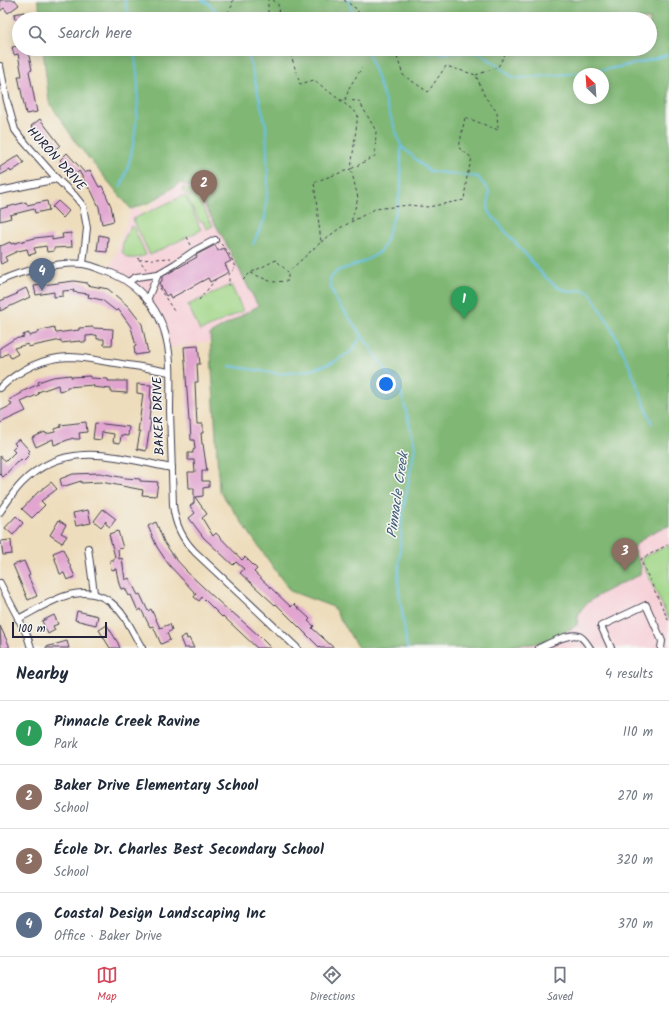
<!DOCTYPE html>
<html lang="en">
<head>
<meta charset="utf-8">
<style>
	:root { --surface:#fff; --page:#f2f2f3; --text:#1f2937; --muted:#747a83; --line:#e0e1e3; --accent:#d1495b }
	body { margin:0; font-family:Kalam,sans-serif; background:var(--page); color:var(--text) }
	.compass { position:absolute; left:573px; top:68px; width:36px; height:36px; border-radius:50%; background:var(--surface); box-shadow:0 2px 10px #0003; rotate:335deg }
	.scale { position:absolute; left:12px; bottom:10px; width:95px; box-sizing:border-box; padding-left:4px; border:2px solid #22223b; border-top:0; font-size:11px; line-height:14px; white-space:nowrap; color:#22223b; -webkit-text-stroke:3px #f6f6f2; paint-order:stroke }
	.you { position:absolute; left:386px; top:384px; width:14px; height:14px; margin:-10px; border:3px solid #fff; border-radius:50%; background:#1a73e8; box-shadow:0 0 0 6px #1a73e833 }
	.badge { display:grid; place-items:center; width:26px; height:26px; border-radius:50%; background:var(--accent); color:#fff; font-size:13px; font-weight:700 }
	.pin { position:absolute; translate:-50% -33px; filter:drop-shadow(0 1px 2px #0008) }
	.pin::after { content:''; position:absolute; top:21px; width:14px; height:12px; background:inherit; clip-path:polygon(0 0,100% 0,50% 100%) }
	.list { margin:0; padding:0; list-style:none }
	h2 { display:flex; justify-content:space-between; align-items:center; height:52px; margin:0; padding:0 16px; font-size:17px }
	h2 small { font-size:13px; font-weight:400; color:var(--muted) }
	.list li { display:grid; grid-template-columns:26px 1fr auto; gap:12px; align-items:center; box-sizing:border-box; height:64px; padding:0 16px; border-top:1px solid var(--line) }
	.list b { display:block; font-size:15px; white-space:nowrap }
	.list p { margin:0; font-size:13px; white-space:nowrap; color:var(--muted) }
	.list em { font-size:13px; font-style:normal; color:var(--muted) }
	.icon { flex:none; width:22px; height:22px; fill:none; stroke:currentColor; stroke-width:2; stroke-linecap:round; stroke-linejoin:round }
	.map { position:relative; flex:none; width:669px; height:648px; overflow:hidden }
	.search { position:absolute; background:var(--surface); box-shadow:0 2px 10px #0003; left:12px; right:12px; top:12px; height:44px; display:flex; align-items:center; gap:10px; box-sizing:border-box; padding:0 14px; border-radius:22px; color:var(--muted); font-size:15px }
	.sheet { height:308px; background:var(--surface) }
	nav { display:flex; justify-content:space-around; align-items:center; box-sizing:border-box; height:56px; border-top:1px solid var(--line); background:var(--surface); font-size:11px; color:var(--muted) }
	nav a { display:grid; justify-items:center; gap:2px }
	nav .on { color:var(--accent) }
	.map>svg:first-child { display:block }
</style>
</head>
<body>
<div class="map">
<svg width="669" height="648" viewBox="0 0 669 648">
	<rect width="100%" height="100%" fill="#f6f6f2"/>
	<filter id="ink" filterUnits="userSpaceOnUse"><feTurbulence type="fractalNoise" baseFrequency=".025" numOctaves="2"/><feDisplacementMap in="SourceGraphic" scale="8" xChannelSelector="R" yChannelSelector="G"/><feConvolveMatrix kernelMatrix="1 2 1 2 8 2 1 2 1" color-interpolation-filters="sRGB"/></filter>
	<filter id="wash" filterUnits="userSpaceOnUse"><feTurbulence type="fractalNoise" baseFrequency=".012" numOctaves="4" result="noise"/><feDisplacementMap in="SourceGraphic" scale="16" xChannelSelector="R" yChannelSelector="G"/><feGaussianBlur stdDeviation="0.9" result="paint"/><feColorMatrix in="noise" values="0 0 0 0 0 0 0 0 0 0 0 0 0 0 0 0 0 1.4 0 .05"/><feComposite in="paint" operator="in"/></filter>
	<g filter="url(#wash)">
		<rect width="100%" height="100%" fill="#eeddbc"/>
		<g fill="#f6cfd7">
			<polygon points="108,88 297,301 222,340 168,348 167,341 147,299 109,271 132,208 145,212 159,198"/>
			<polygon points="669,500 669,648 484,648"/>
		</g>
		<g fill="#a0d687" stroke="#617c61">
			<polygon points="183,187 194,192 213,226 206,229 203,221 200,222 187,198 191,196 182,191"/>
			<polygon points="185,195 201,230 150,255 133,219"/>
			<path d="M 131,226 L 134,228 L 146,255 C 136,258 127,262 122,251 L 123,241 Z"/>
			<polygon points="231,285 243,311 200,331 188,305"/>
			<polygon points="669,545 669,620 641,560 643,557"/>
		</g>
		<path fill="#80b774" stroke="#516c58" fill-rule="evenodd" d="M 37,0 L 669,0 L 669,526 C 655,530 641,537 633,549 L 641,566 L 640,575 C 625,582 589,597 581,610 C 578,614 577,620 577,625 C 567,632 545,642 533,644 C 522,645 515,644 505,648 L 358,648 L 333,607 L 290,591 L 219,490 L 210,334 L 258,306 L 221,234 L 194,188 L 180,183 L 151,202 L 131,209 L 77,144 L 49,102 L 43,49 L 650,49 L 650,19 L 40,19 L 39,4 ZM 579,74 L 603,74 L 603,98 L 579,98 Z"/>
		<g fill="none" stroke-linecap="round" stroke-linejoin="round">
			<g stroke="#6ac1e7" stroke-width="2">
				<polyline points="125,0 129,19"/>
				<polyline points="202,0 208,3 225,19"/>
				<polyline points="348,0 355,19"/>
				<polyline points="247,49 266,126 268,183 265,218 253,244"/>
				<polyline points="367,49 401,146 401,187 397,207 384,246 377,254 363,262 337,271 330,279 331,288 336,300 369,345 401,392 415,446 402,518 398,583 407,648"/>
				<path d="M 421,49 C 442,58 458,49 478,53 C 485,55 507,73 514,78 C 565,75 618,71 667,55"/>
				<polyline points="401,146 429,171 478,177 489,191 488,211 544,276 557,287 570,292 579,290 589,291 610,325 630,367 652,423"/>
				<path d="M 121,186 C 134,155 138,120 138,86 C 138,74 135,61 134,49"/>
				<polyline points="230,366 280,374 307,371 332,363 352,351 362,335"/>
			</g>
		</g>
		<g id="blocks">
			<g fill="#e1a5d0">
				<polygon points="0,0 15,0 19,5 8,13 4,8 0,11"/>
				<polygon points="24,12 26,19 15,19 14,14"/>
				<polygon points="19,46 19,49 29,49 28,51 32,70 29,71 37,112 26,114 18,76 22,76 18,54 14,55 12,47"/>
				<polygon points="40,119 60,145 53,152 31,126"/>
				<polygon points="67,153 85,173 90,170 99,187 102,186 111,206 114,221 102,224 99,207 90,188 89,189 79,171 74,176 60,160"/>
				<polygon points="19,155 24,163 11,172 10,170 0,175 0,167"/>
				<polygon points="47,201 49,210 35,213 34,209 10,215 11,218 0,221 0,209 26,202 27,205"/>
				<polygon points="58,201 69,211 63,218 52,207"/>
				<polygon points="71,233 72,247 54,248 54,251 47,252 46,246 34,248 36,253 29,255 27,249 18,251 5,257 7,261 1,264 0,261 0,245 1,246 10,242 11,244 35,238 52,236 52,240 63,238 62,234"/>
				<polygon points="99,235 108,237 107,252 97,251"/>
				<polygon points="215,245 218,251 224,248 231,261 225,264 229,272 210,282 208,278 171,298 169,294 166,296 159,283 162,281 162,277 197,257 196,255"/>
				<polygon points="74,281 87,283 87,285 108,289 128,306 142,324 148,353 135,355 134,346 136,346 131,327 118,309 116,311 102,300 88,297 89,294 73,292 74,290 63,291 63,296 54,297 54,292 36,295 34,286"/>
				<polygon points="26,288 30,297 0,311 0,301 17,294 16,293"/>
				<polygon points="54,327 56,333 79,330 79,328 93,327 93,328 113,329 112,345 104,345 104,339 97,339 97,335 86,336 86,342 80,342 80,341 61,343 61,340 28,347 28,344 14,348 18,354 11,358 8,353 0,358 0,348 14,339 24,337 23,335 29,333 29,336 39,333 38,331"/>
				<polygon points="198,346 200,364 197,364 198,382 195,382 196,406 197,424 203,424 203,433 201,433 202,444 203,444 207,471 202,471 202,481 209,481 209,487 203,488 203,496 195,497 207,514 202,518 213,536 216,533 242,560 245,557 257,569 254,572 291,607 294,604 310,619 308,621 314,626 312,628 334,648 320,648 276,604 275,605 240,573 244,569 236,562 233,565 204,538 189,518 195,513 190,506 194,503 194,488 189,488 188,472 195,472 194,460 188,460 188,453 193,453 193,450 195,449 194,440 191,440 190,421 189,421 184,347"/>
				<polygon points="71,375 71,377 90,376 90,378 108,379 108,381 127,381 127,393 111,392 111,389 93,387 94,385 67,387 67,389 59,391 58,385 38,392 39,394 21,402 26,411 0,423 0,411 12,405 9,400 22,393 21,392 39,384 38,382 53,377"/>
				<polygon points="137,384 151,385 150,400 151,401 149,420 151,420 146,451 137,449 140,432 138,432 143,394 137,393"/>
				<polygon points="86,422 87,432 79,433 80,439 74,439 73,438 54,445 53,439 36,447 32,438 45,432 46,434 55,432 55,429 61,427 60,425"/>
				<polygon points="95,423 129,427 128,436 121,435 120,443 113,442 114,434 102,432 101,440 93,439"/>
				<polygon points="19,439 30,451 28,452 30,454 23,461 21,459 18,463 17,462 3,477 0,474 0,456 6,461 15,452 12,449 16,445 14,443"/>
				<polygon points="100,473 125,478 140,479 140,481 158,482 156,496 142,495 143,490 101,482 81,483 81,481 62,487 60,479 73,474"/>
				<polygon points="51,482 57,489 41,501 45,505 32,518 22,509 37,493"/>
				<polygon points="103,509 116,519 110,527 106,524 106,521 101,527 94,521"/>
				<polygon points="88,510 91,523 76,526 73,513"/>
				<polygon points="16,516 23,523 13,535 5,528"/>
				<polygon points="59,520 66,525 61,533 67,536 62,543 50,535"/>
				<polygon points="156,522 164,542 175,558 186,570 186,571 231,613 232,612 257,634 271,648 257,648 223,616 222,617 202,597 199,601 194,597 196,594 169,565 157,547 148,526"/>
				<polygon points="118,531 123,548 118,549 119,559 122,558 125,580 129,578 138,595 140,594 148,611 151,609 160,628 170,624 172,630 167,633 170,640 161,644 153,626 150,627 141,609 138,611 131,595 129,596 125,588 121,589 119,584 116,569 111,570 110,560 114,560 114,557 115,557 109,534"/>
				<polygon points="11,540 12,554 3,555 1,541"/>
				<polygon points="63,549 75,577 67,580 64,573 60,574 53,553"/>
				<polygon points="24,561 30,575 28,576 37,596 28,600 13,565"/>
				<polygon points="77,611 98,616 96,625 75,620"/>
				<polygon points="54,615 58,624 53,626 55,630 48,634 42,621"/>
				<polygon points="107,625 118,643 120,648 110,648 99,630"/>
				<polygon points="0,626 9,645 9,648 1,648"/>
				<polygon points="186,635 187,639 189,638 194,648 184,648 180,638"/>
				<polygon points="67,641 69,648 46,648 46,647"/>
			</g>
		</g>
	</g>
	<g filter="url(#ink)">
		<use href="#blocks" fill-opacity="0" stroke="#413e4e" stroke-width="1"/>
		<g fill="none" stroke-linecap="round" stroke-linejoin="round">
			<defs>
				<g id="minor">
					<polyline points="0,66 7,101 15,130 21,138 57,179 75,196 83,206 87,228 83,264"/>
					<polyline points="0,191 57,179"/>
					<path d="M 0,281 C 20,271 61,261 83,264 C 89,265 95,267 100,269 C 134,279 160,306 167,341 C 172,363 170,388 170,411 C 171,442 172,474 173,505 C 175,524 182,539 195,552 L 297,648"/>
					<polyline points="128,282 136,277 158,274 175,264 194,251 215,240"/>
					<polyline points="147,300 158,274"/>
					<path d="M 0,388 C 19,370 42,358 69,357 C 82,357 95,360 108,362 C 129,365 149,368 169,372"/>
					<path d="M 0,512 C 7,502 14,491 22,483 C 66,438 119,458 172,468"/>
					<polyline points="88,548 94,593"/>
					<polyline points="0,583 27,635 31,648"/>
					<path d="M 18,619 C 46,605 79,580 109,601 C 114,605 118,608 122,614 C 130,624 135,637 142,648"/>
					<path d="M 539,648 C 548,644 570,632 579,636 C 584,638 587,644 590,648"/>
					<polyline points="611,648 601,626 646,605 662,641 661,648"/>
				</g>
			</defs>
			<use href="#minor" stroke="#413e4e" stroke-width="8"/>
			<g stroke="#413e4e" stroke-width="1" stroke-dasharray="3 3" stroke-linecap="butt">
				<polyline points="273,0 278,4 279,19"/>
				<polyline points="344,0 358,10 358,19"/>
				<polyline points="224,18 232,6 233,0"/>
				<polyline points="268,19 268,0"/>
				<polyline points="367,49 368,49"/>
				<polyline points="476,75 498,67 508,49"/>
				<polyline points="340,100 359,101 376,131 375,156 351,169 358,198 351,222"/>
				<polyline points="345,100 350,86 362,68"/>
				<polyline points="187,237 191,245"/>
				<polyline points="321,242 340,228 375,209 409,205 428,207 464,200 467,176 472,158 459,148 465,117 498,130 497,112 485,97 476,75 446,66 428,92 403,75 396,54 388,49"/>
				<polyline points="221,244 227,250 236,267 229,274 229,286"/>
				<polyline points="138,258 146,269"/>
				<polyline points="139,260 171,258"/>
				<polyline points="251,273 272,282 288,281 288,273"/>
				<polyline points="243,280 250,273 276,260 288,272 321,242 314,182 351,169 358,114 314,80 300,84 289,49"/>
				<polyline points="159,288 174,311"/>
				<polyline points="199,300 216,279"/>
				<polyline points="669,544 641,559 641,561 669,622"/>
			</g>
			<use href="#minor" stroke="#fff" stroke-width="6"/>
		</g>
	</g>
	<g text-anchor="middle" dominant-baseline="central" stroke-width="3" stroke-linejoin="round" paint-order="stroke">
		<g font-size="13" fill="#22223b" stroke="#f6f6f2">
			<text transform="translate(56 159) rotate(48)">HURON DRIVE</text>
			<text transform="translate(159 416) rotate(-92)">BAKER DRIVE</text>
		</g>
		<g font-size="14" font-style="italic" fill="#3b5a77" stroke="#f6f6f2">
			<text transform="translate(398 495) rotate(-82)">Pinnacle Creek</text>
		</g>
	</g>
</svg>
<svg class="compass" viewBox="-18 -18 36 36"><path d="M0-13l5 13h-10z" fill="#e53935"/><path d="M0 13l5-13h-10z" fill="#747a83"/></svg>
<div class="scale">100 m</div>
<div class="you"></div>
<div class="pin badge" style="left:464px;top:319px;background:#2e9e5b">1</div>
<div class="pin badge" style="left:204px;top:203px;background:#8d6e63">2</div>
<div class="pin badge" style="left:625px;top:571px;background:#8d6e63">3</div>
<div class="pin badge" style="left:42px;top:291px;background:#5c6f8a">4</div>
<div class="search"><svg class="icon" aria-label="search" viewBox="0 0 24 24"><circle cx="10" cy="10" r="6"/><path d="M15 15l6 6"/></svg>Search here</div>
</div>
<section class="sheet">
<h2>Nearby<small>4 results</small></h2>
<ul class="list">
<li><span class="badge" style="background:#2e9e5b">1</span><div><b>Pinnacle Creek Ravine</b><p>Park</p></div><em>110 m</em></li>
<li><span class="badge" style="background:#8d6e63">2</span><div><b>Baker Drive Elementary School</b><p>School</p></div><em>270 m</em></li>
<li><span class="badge" style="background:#8d6e63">3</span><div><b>École Dr. Charles Best Secondary School</b><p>School</p></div><em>320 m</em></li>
<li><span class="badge" style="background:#5c6f8a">4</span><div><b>Coastal Design Landscaping Inc</b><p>Office · Baker Drive</p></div><em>370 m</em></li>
</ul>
</section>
<nav>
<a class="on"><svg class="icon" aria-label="map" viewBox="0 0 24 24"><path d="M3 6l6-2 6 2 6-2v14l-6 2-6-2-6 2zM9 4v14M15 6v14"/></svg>Map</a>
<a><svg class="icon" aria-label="directions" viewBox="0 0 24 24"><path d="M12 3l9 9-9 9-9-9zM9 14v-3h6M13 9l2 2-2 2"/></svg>Directions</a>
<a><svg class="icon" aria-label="saved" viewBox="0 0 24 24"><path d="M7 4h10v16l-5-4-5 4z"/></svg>Saved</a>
</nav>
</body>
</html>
